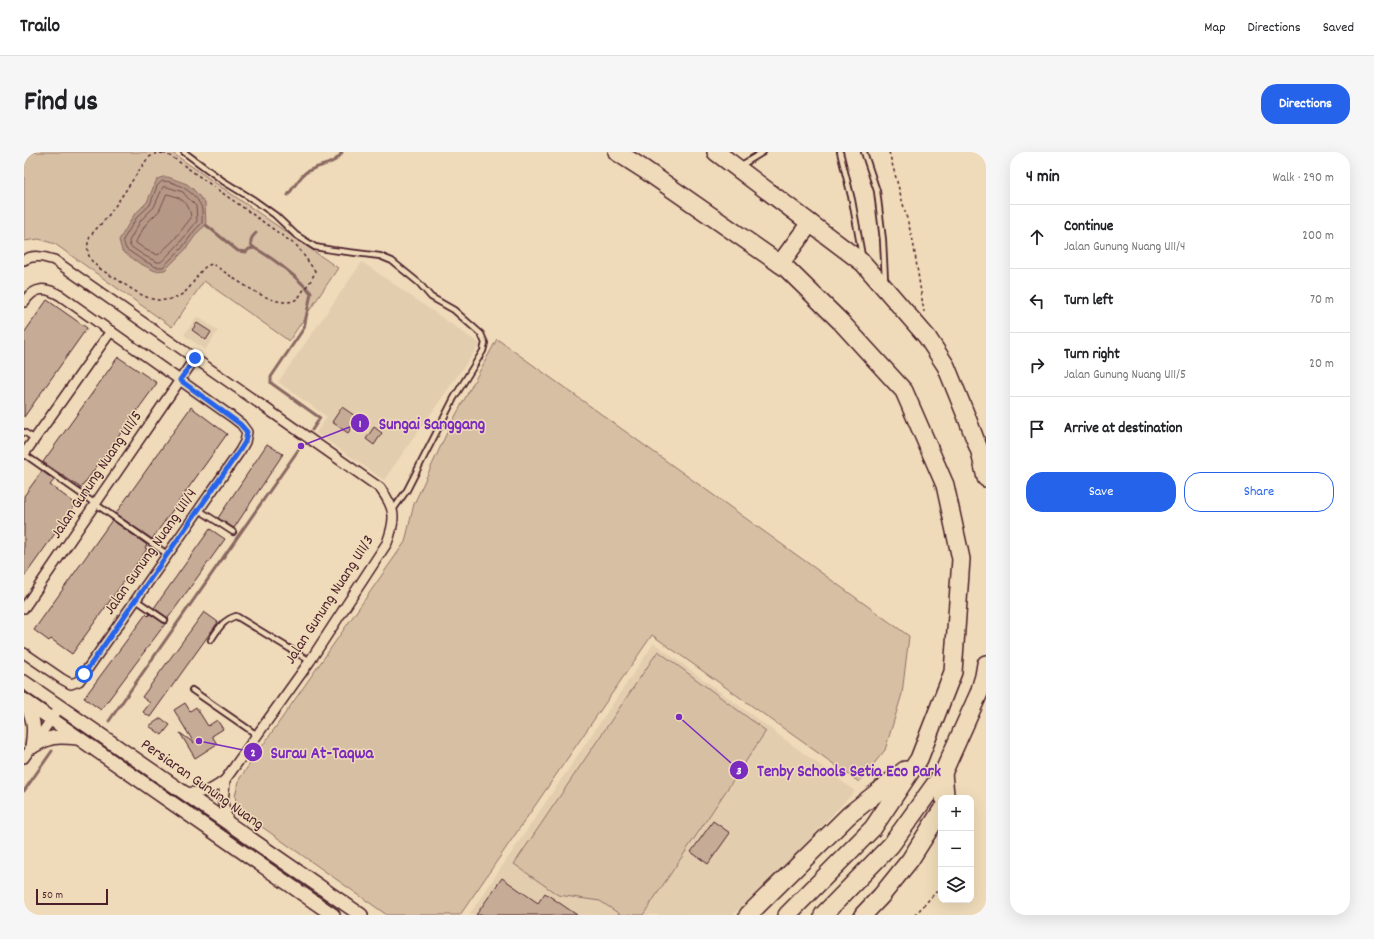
<!DOCTYPE html>
<html lang="en">
<head>
<meta charset="utf-8">
<style>
	:root { --surface:#fff; --page:#f6f6f6; --text:#202124; --muted:#757577; --line:#e0e0e0; --accent:#2563eb }
	body { margin:0; font-family:Dekko,sans-serif; background:var(--page); color:var(--text) }
	.controls { position:absolute; right:12px; bottom:12px; display:grid; overflow:hidden; border-radius:8px; box-shadow:0 4px 16px #0002 }
	.controls button { width:36px; height:36px; display:grid; place-items:center; padding:0; border:0; border-bottom:1px solid var(--line); background:var(--surface); color:var(--text); font:20px sans-serif }
	.scale { position:absolute; left:12px; bottom:10px; width:72px; box-sizing:border-box; padding-left:4px; border:2px solid #4a1f2b; border-top:0; font-size:11px; line-height:14px; white-space:nowrap; color:#4a1f2b; -webkit-text-stroke:3px #efdbb9; paint-order:stroke }
	.stop { position:absolute; width:12px; height:12px; margin:-9px; border:3px solid #2563eb; border-radius:50%; background:#fff }
	.stop.end { background:#2563eb; border-color:#fff; box-shadow:0 1px 4px #0008 }
	.list { margin:0; padding:0; list-style:none }
	h2 { display:flex; justify-content:space-between; align-items:center; height:52px; margin:0; padding:0 16px; font-size:17px }
	h2 small { font-size:13px; font-weight:400; color:var(--muted) }
	.list li { display:grid; grid-template-columns:26px 1fr auto; gap:12px; align-items:center; box-sizing:border-box; height:64px; padding:0 16px; border-top:1px solid var(--line) }
	.list b { display:block; font-size:15px; white-space:nowrap }
	.list p { margin:0; font-size:13px; white-space:nowrap; color:var(--muted) }
	.list em { font-size:13px; font-style:normal; color:var(--muted) }
	.actions { display:flex; gap:8px; padding:12px 16px }
	.actions a { flex:1; padding:9px 0; border:1px solid var(--accent); border-radius:16px; text-align:center; font-size:14px; color:var(--accent) }
	.actions .main { background:var(--accent); color:#fff }
	.icon { flex:none; width:22px; height:22px; fill:none; stroke:currentColor; stroke-width:2; stroke-linecap:round; stroke-linejoin:round }
	.map { position:relative; flex:none; width:962px; height:763px; overflow:hidden; border-radius:16px }
	header { display:flex; align-items:center; gap:24px; box-sizing:border-box; height:56px; padding:0 20px; background:var(--surface); border-bottom:1px solid var(--line) }
	header strong { font-size:19px }
	nav { display:flex; gap:22px; margin-inline-start:auto; font-size:14px }
	.intro { display:flex; align-items:center; justify-content:space-between; box-sizing:border-box; height:96px; padding:0 24px }
	h1 { margin:0; font-size:28px }
	.button { padding:10px 18px; border-radius:16px; background:var(--accent); color:#fff; font-size:14px; font-weight:700 }
	main { display:flex; gap:24px; padding:0 24px }
	aside { flex:1; background:var(--surface); border-radius:16px; box-shadow:0 4px 16px #0002 }
	.map>svg:first-child { display:block }
</style>
</head>
<body>
<header>
<strong>Trailo</strong>
<nav><a>Map</a><a>Directions</a><a>Saved</a></nav>
</header>
<div class="intro"><h1>Find us</h1><a class="button">Directions</a></div>
<main>
<div class="map">
<svg width="962" height="763" viewBox="0 0 962 763">
	<rect width="100%" height="100%" fill="#efdbb9"/>
	<filter id="ink" filterUnits="userSpaceOnUse"><feTurbulence type="fractalNoise" baseFrequency=".025" numOctaves="2"/><feDisplacementMap in="SourceGraphic" scale="8" xChannelSelector="R" yChannelSelector="G"/><feConvolveMatrix kernelMatrix="1 2 1 2 8 2 1 2 1" color-interpolation-filters="sRGB"/></filter>
	<g filter="url(#ink)">
		<g fill="#e3cdaf">
			<polygon points="338,110 456,192 360,328 292,281 303,265 254,230"/>
			<polygon points="173,164 194,179 181,198 160,183"/>
			<polygon points="630,491 831,639 762,712 709,763 445,763"/>
		</g>
		<g fill="#d7bfa4" stroke="#906f68">
			<polygon points="0,0 147,0 314,116 265,189 180,129 148,175 31,92 15,87 0,89"/>
			<polygon points="473,187 885,484 878,542 861,598 835,630 628,483 436,763 363,763 214,658 211,644 216,626 381,390 390,352 426,274"/>
			<polygon points="634,499 742,579 619,763 597,763 576,749 534,743 490,712"/>
		</g>
		<polygon fill="#b59886" stroke="#8a6862" points="139,25 144,25 163,32 169,37 181,51 182,73 174,80 161,98 141,118 131,119 115,111 98,99 95,88 110,63 123,50 133,27"/>
		<g fill="none" stroke-linecap="round" stroke-linejoin="round">
			<g stroke="#754f4f" stroke-width="1">
				<path d="M 139,29 C 152,29 170,40 176,52 C 179,56 178,66 178,71 L 171,78 L 158,96 L 139,115 L 132,115 L 117,107 L 102,97 L 99,88 L 113,65 L 126,53 L 133,34 L 136,31 Z"/>
				<polygon points="143,35 159,40 162,44 172,54 173,69 154,93 137,110 133,110 119,103 106,94 105,89 117,68 130,55 139,35"/>
				<path d="M 143,42 C 157,45 166,51 167,66 L 149,89 L 134,103 L 122,98 L 112,91 L 112,89 L 122,72 L 135,59 Z"/>
			</g>
			<g stroke="#8a6862" stroke-width="3">
				<path d="M 264,43 C 269,36 274,28 280,22 C 291,12 311,15 318,0"/>
				<polyline points="182,73 214,99 222,100 225,97 230,96"/>
				<path d="M 232,81 C 229,84 226,87 227,92 C 229,97 235,98 239,101 C 254,110 276,128 287,141 L 280,176 L 247,225 L 247,231 L 296,266 L 288,278"/>
				<polyline points="85,569 277,294"/>
				<polyline points="0,639 28,599"/>
			</g>
		</g>
		<g fill="#c6ac97" stroke="#4a1f2b">
			<polygon points="23,148 63,176 0,265 0,181"/>
			<polygon points="173,171 187,180 182,188 168,178"/>
			<polygon points="94,205 133,231 57,336 19,310"/>
			<polygon points="167,255 203,282 128,387 92,362 92,361"/>
			<polygon points="318,255 334,266 324,281 308,270"/>
			<polygon points="350,275 358,281 350,293 342,287"/>
			<polygon points="243,292 259,302 210,376 194,366"/>
			<polygon points="18,319 30,328 26,333 52,352 0,425 0,344"/>
			<polygon points="88,368 123,393 121,396 123,397 48,502 27,487 25,489 10,478"/>
			<polygon points="186,377 201,387 144,466 130,456"/>
			<polygon points="180,460 194,470 126,565 119,560 126,551 118,545"/>
			<polygon points="122,462 124,464 126,462 141,472 77,558 60,546"/>
			<polygon points="161,551 166,559 172,555 184,574 193,568 199,577 188,584 193,592 171,606 156,581 170,591 150,558"/>
			<polygon points="137,566 146,573 138,583 125,574"/>
			<polygon points="689,669 706,681 684,712 667,700"/>
			<polygon points="478,726 514,751 521,741 553,763 452,763"/>
		</g>
		<g fill="none" stroke-linecap="round" stroke-linejoin="round">
			<defs>
				<g id="lane">
					<polyline points="160,0 199,29 230,48 251,63 272,83 291,95 308,98 356,104 368,109 395,131 407,145 430,158 457,182 461,191 459,199 430,246 383,338 369,358"/>
					<polyline points="816,0 828,48 838,104"/>
					<polyline points="840,0 853,39 859,88 861,128"/>
					<polyline points="716,14 739,0"/>
					<polyline points="0,280 11,287"/>
					<polyline points="0,302 143,402"/>
					<polyline points="175,358 209,380"/>
					<polyline points="112,448 141,468"/>
					<path d="M 187,488 C 194,477 199,468 212,464 L 286,509"/>
					<polyline points="168,538 233,583"/>
				</g>
				<g id="street">
					<path d="M 0,108 C 10,102 20,105 30,108 L 356,336 C 372,357 372,367 363,391 L 286,509 L 201,628 C 185,640 181,641 160,640"/>
					<path d="M 0,150 C 11,134 22,135 37,144 L 208,265 L 217,272 L 223,280 L 221,290 L 216,299 L 55,529 L 47,532 L 38,527 L 0,501"/>
					<polyline points="0,302 87,179"/>
					<polyline points="0,456 171,206"/>
					<polyline points="0,606 36,555"/>
					<polyline points="201,628 199,651 205,672"/>
				</g>
				<g id="secondary">
					<polyline points="0,530 337,763"/>
					<polyline points="0,548 309,763"/>
					<path d="M 2,550 C 10,568 11,575 8,595"/>
					<path d="M 8,595 C 26,584 32,584 53,586"/>
				</g>
				<g id="highway">
					<polyline points="593,0 621,18 762,116 817,170 880,239 921,333 937,407 929,520 895,607 849,676 763,763"/>
					<polyline points="692,0 839,111 903,185 922,214 943,266 956,300 962,326"/>
					<polyline points="756,112 786,71"/>
					<polyline points="919,621 921,642 920,646"/>
					<polyline points="724,763 825,663 881,618"/>
					<polyline points="799,763 867,693 919,621 955,541 960,524 962,512"/>
					<polyline points="839,763 857,744 886,708 917,659"/>
				</g>
			</defs>
			<use href="#lane" stroke="#4a1f2b" stroke-width="8"/>
			<use href="#street" stroke="#4a1f2b" stroke-width="12"/>
			<use href="#secondary" stroke="#4a1f2b" stroke-width="16"/>
			<use href="#highway" stroke="#4a1f2b" stroke-width="20"/>
			<g stroke="#4a1f2b" stroke-width="1.5" stroke-dasharray="3 3" stroke-linecap="butt">
				<polyline points="865,0 889,89 900,160"/>
				<path d="M 139,1 L 148,5 L 273,94 L 291,119 C 289,126 286,130 282,135 C 279,138 277,143 274,146 C 254,163 206,122 188,112 C 176,114 171,131 163,138 C 158,144 149,147 141,148 C 124,150 108,137 94,128 C 84,121 66,114 64,100 C 63,94 64,87 68,82 C 72,76 79,71 84,64 C 98,45 110,25 124,6 L 130,2 Z"/>
				<polyline points="891,763 912,740 917,743"/>
			</g>
			<use href="#lane" stroke="#efdbb9" stroke-width="4.5"/>
			<use href="#street" stroke="#efdbb9" stroke-width="9"/>
			<use href="#secondary" stroke="#efdbb9" stroke-width="13"/>
			<use href="#highway" stroke="#efdbb9" stroke-width="17"/>
		</g>
	</g>
	<g fill="none" stroke-linecap="round" stroke-linejoin="round" filter="url(#ink)">
		<polyline stroke="#2563eb" stroke-width="5" points="60,522 216,298 221,290 223,280 216,272 156,228 171,206"/>
	</g>
	<g text-anchor="middle" dominant-baseline="central" stroke-width="3" stroke-linejoin="round" paint-order="stroke">
		<g font-size="16" fill="#4a1f2b" stroke="#efdbb9">
			<text transform="translate(73 323) rotate(-56)">Jalan Gunung Nuang U11/5</text>
			<text transform="translate(127 400) rotate(-55)">Jalan Gunung Nuang U11/4</text>
			<text transform="translate(306 448) rotate(-57)">Jalan Gunung Nuang U11/3</text>
			<text transform="translate(178 633) rotate(35)">Persiaran Gunung Nuang</text>
		</g>
	</g>
	<path fill="none" stroke="#7b2cbf" stroke-width="1.5" d="M277 294L336 271M175 589L229 600M655 565L715 618"/>
	<g fill="#7b2cbf" stroke="#efdbb9" stroke-width="1.5">
		<circle cx="277" cy="294" r="4"/>
		<circle cx="175" cy="589" r="4"/>
		<circle cx="655" cy="565" r="4"/>
		<circle cx="336" cy="271" r="10"/>
		<circle cx="229" cy="600" r="10"/>
		<circle cx="715" cy="618" r="10"/>
	</g>
	<g font-size="12" text-anchor="middle" font-weight="bold" fill="#fff">
		<text x="336" y="275">1</text>
		<text x="229" y="604">2</text>
		<text x="715" y="622">3</text>
	</g>
	<g font-size="17" text-anchor="middle" font-weight="bold" fill="#7b2cbf" stroke="#efdbb9" stroke-width="3" stroke-linejoin="round" paint-order="stroke">
		<text x="408" y="277">Sungai Sanggang</text>
		<text x="298" y="606">Surau At-Taqwa</text>
		<text x="825" y="624">Tenby Schools Setia Eco Park</text>
	</g>
</svg>
<div class="controls">
<button>+</button>
<button>−</button>
<button><svg class="icon" aria-label="layers" viewBox="0 0 24 24"><path d="M12 4l9 5-9 5-9-5zM3 14l9 5 9-5"/></svg></button>
</div>
<div class="scale">50 m</div>
<div class="stop" style="left:60px;top:522px"></div>
<div class="stop end" style="left:171px;top:206px"></div>
</div>
<aside>
<h2>4 min<small>Walk · 290 m</small></h2>
<ul class="list">
<li><svg class="icon" aria-label="ahead" viewBox="0 0 24 24"><path d="M12 20V5M6 11l6-6 6 6"/></svg><div><b>Continue</b><p>Jalan Gunung Nuang U11/4</p></div><em>200 m</em></li>
<li><svg class="icon" aria-label="left" viewBox="0 0 24 24"><path d="M17 20v-9H6M10 6l-5 5 5 5"/></svg><div><b>Turn left</b></div><em>70 m</em></li>
<li><svg class="icon" aria-label="right" viewBox="0 0 24 24"><path d="M7 20v-9h11M14 6l5 5-5 5"/></svg><div><b>Turn right</b><p>Jalan Gunung Nuang U11/5</p></div><em>20 m</em></li>
<li><svg class="icon" aria-label="arrive" viewBox="0 0 24 24"><path d="M6 21V4h12l-3 4 3 4H6"/></svg><div><b>Arrive at destination</b></div></li>
</ul>
<div class="actions"><a class="main">Save</a><a>Share</a></div>
</aside>
</main>
</body>
</html>
